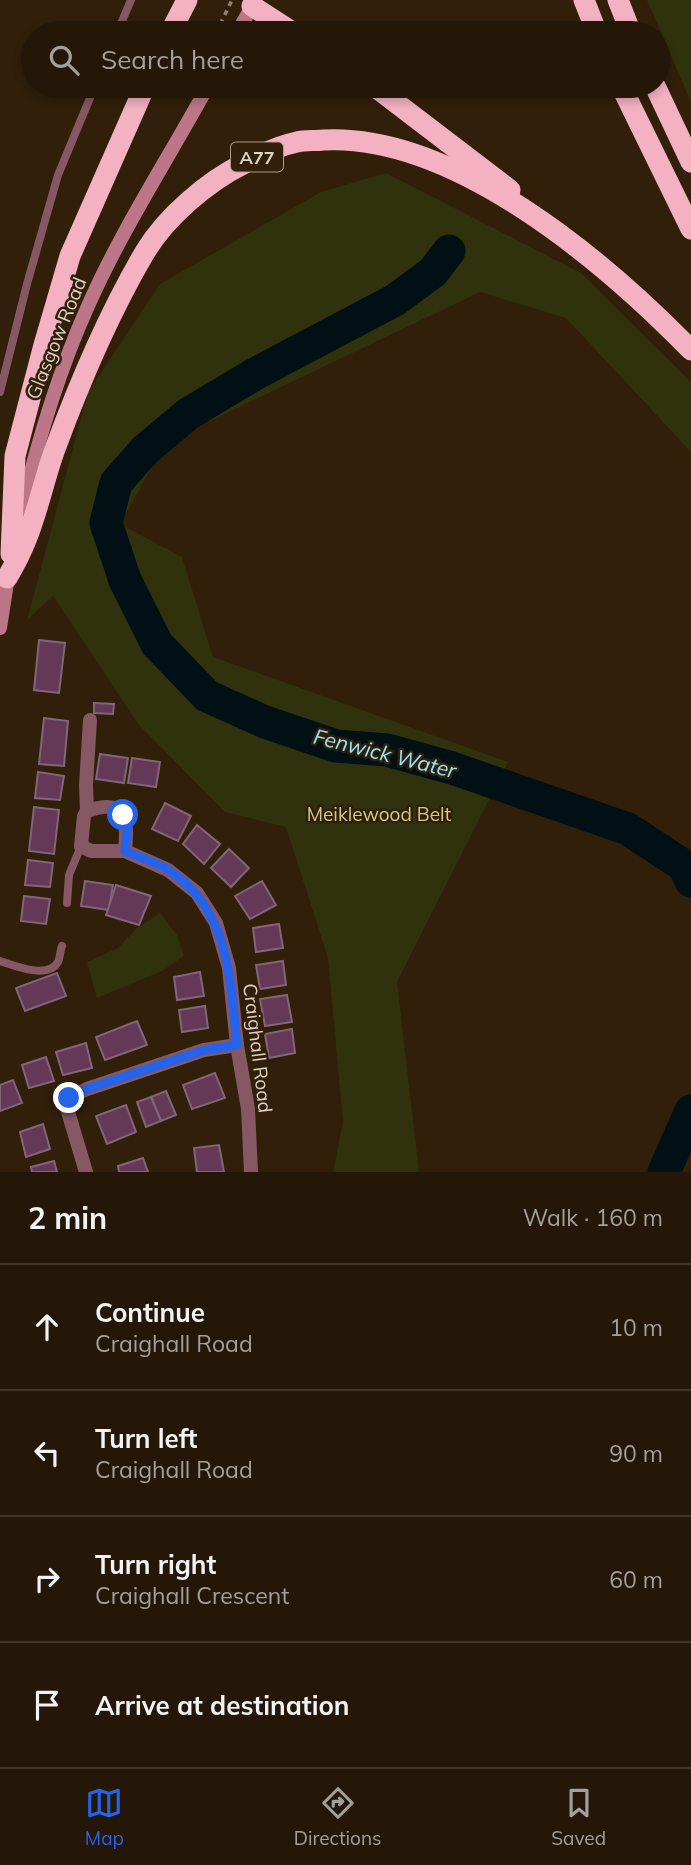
<!DOCTYPE html>
<html lang="en">
<head>
<meta charset="utf-8">
<style>
	:root { --surface:#251708; --page:#312416; --text:#f1f3f6; --muted:#a39f9c; --line:#423629; --accent:#2563eb }
	body { margin:0; font-family:Mulish,sans-serif; background:var(--page); color:var(--text) }
	.stop { position:absolute; width:21px; height:21px; margin:-16px; border:5px solid #2563eb; border-radius:50%; background:#fff }
	.stop.end { background:#2563eb; border-color:#fff; box-shadow:0 2px 7px #0008 }
	.list { margin:0; padding:0; list-style:none }
	h2 { display:flex; justify-content:space-between; align-items:center; height:91px; margin:0; padding:0 28px; font-size:30px }
	h2 small { font-size:23px; font-weight:400; color:var(--muted) }
	.list li { display:grid; grid-template-columns:46px 1fr auto; gap:21px; align-items:center; box-sizing:border-box; height:126px; padding:0 28px; border-top:2px solid var(--line) }
	.list b { display:block; font-size:26px; white-space:nowrap }
	.list p { margin:0; font-size:23px; white-space:nowrap; color:var(--muted) }
	.list em { font-size:23px; font-style:normal; color:var(--muted) }
	.icon { flex:none; width:38px; height:38px; fill:none; stroke:currentColor; stroke-width:2; stroke-linecap:round; stroke-linejoin:round }
	.map { position:relative; flex:none; width:691px; height:1172px; overflow:hidden }
	.search { position:absolute; background:var(--surface); box-shadow:0 4px 10px #0003; left:21px; right:21px; top:21px; height:77px; display:flex; align-items:center; gap:18px; box-sizing:border-box; padding:0 24px; border-radius:38px; color:var(--muted); font-size:26px }
	.sheet { height:595px; background:var(--surface) }
	nav { display:flex; justify-content:space-around; align-items:center; box-sizing:border-box; height:98px; border-top:2px solid var(--line); background:var(--surface); font-size:19px; color:var(--muted) }
	nav a { display:grid; justify-items:center; gap:4px }
	nav .on { color:var(--accent) }
	.map>svg:first-child { display:block }
</style>
</head>
<body>
<div class="map">
<svg width="691" height="1172" viewBox="0 0 691 1172">
	<rect width="100%" height="100%" fill="#311f0a"/>
	<g fill="#30310d">
		<polygon points="647,0 691,0 691,102"/>
		<polygon points="386,173 581,273 691,382 691,452 566,318 480,292 166,442 120,524 182,557 213,657 508,762 397,982 419,1172 333,1172 343,1122 328,958 286,827 225,812 138,724 53,596 27,620 88,392 160,284 321,192"/>
		<polygon points="160,913 177,935 184,956 162,971 97,998 87,962 118,948 137,928"/>
	</g>
	<g fill="none" stroke-linecap="round" stroke-linejoin="round">
		<g stroke="#001015" stroke-width="33">
			<polyline points="449,251 433,272 395,300 255,374 188,414 145,450 116,483 106,523 125,580 157,644 207,696 265,722 336,746 387,750 452,768 628,829 684,866 691,881"/>
			<polyline points="664,1172 691,1111"/>
		</g>
	</g>
	<g fill="#643958" stroke="#816679" stroke-width="2">
		<polygon points="39,640 65,643 59,693 34,690"/>
		<polygon points="94,703 114,704 113,714 94,713"/>
		<polygon points="44,718 68,721 64,766 39,764"/>
		<polygon points="100,754 128,758 124,783 96,779"/>
		<polygon points="132,758 160,762 156,787 128,783"/>
		<polygon points="38,772 64,776 60,800 35,798"/>
		<polygon points="165,803 191,816 178,841 152,829"/>
		<polygon points="34,807 59,810 54,854 29,851"/>
		<polygon points="197,825 220,844 204,864 183,844"/>
		<polygon points="229,849 249,868 231,887 211,868"/>
		<polygon points="28,860 53,863 50,887 25,885"/>
		<polygon points="85,881 113,885 109,910 81,906"/>
		<polygon points="262,881 276,905 250,919 235,896"/>
		<polygon points="116,885 151,896 139,925 106,915"/>
		<polygon points="24,896 50,899 46,924 21,921"/>
		<polygon points="279,924 283,948 256,952 253,928"/>
		<polygon points="283,961 286,985 260,989 256,965"/>
		<polygon points="200,972 204,996 177,1000 174,977"/>
		<polygon points="57,973 66,996 25,1011 16,988"/>
		<polygon points="287,995 292,1022 265,1026 260,999"/>
		<polygon points="205,1006 208,1028 182,1032 179,1010"/>
		<polygon points="137,1021 147,1045 105,1060 96,1037"/>
		<polygon points="292,1029 295,1053 269,1058 265,1034"/>
		<polygon points="86,1043 92,1068 63,1075 56,1052"/>
		<polygon points="46,1057 54,1081 29,1088 22,1065"/>
		<polygon points="215,1073 225,1098 192,1109 183,1085"/>
		<polygon points="13,1080 22,1103 0,1111 0,1085"/>
		<polygon points="166,1091 176,1115 161,1121 151,1097"/>
		<polygon points="151,1097 161,1121 146,1127 137,1102"/>
		<polygon points="126,1105 136,1132 107,1144 96,1116"/>
		<polygon points="43,1124 50,1149 26,1157 20,1132"/>
		<polygon points="219,1145 224,1172 197,1172 194,1148"/>
		<polygon points="143,1158 148,1172 119,1172 118,1166"/>
		<polygon points="54,1161 57,1172 32,1172 31,1167"/>
	</g>
	<g fill="none" stroke-linecap="round" stroke-linejoin="round">
		<polyline stroke="#8f8070" stroke-width="3.5" stroke-dasharray="5 5" stroke-linecap="butt" points="216,33 232,0"/>
		<g stroke="#855863" stroke-width="8">
			<polyline points="117,33 131,0"/>
			<polyline points="0,392 27,284 58,175 95,86"/>
			<polyline points="67,903 69,875 81,846"/>
			<path d="M 0,961 C 13,965 48,980 58,962 C 60,958 60,951 62,946"/>
		</g>
		<g stroke="#855863" stroke-width="14">
			<polyline points="87,811 86,785 90,720"/>
			<path d="M 125,851 C 128,820 127,797 87,811 L 84,816 L 81,846 L 91,851 L 125,851 L 168,870 L 197,893 L 216,923 L 229,968 L 237,1045 L 248,1109 L 251,1172"/>
			<polyline points="86,1172 66,1105 69,1098 87,1089 204,1050 237,1045"/>
		</g>
		<g stroke="#bd7687" stroke-width="14">
			<polyline points="237,33 255,1"/>
			<path d="M 19,520 C 36,446 57,375 88,306 C 122,229 168,159 208,86"/>
			<polyline points="0,628 9,570"/>
		</g>
		<g stroke="#f4b1c1" stroke-width="21">
			<polyline points="584,0 597,33"/>
			<polyline points="618,0 631,33"/>
			<polyline points="252,6 294,33"/>
			<polyline points="170,33 187,0"/>
			<polyline points="374,86 510,190"/>
			<polyline points="621,86 691,229"/>
			<polyline points="655,86 691,162"/>
			<polyline points="11,554 15,456 44,345 70,256 145,86"/>
			<path d="M 7,578 C 14,566 21,553 26,540 C 38,511 44,479 55,449 C 80,381 108,315 145,252 C 166,217 207,182 243,164 C 259,155 278,146 297,142 C 305,140 315,141 323,140 C 454,133 604,261 691,350"/>
		</g>
	</g>
	<g fill="none" stroke-linecap="round" stroke-linejoin="round">
		<path stroke="#2563eb" stroke-width="9" d="M 69,1098 L 87,1089 L 204,1050 L 237,1045 C 230,980 230,911 170,871 C 157,862 140,858 125,851 L 128,824 L 123,815"/>
	</g>
	<g text-anchor="middle" dominant-baseline="central" stroke-width="5" stroke-linejoin="round" paint-order="stroke">
		<rect fill="#311f0a" stroke="#aa9c8d" stroke-width="2" x="231" y="142.5" width="52" height="29" rx="5"/>
		<g font-size="18" font-weight="bold" fill="#ded1c5">
			<text x="257" y="157">A77</text>
		</g>
		<g font-size="19" fill="#ded1c5" stroke="#311f0a">
			<text transform="translate(56 338) rotate(-68)">Glasgow Road</text>
			<text transform="translate(258 1048) rotate(83)">Craighall Road</text>
		</g>
		<g font-size="19" fill="#cace7d" stroke="#311f0a">
			<text x="379" y="814">Meiklewood Belt</text>
		</g>
		<g font-size="21" font-style="italic" fill="#95e5fb" stroke="#311f0a">
			<text transform="translate(385 753) rotate(14)">Fenwick Water</text>
		</g>
	</g>
</svg>
<div class="stop" style="left:123px;top:815px"></div>
<div class="stop end" style="left:69px;top:1098px"></div>
<div class="search"><svg class="icon" aria-label="search" viewBox="0 0 24 24"><circle cx="10" cy="10" r="6"/><path d="M15 15l6 6"/></svg>Search here</div>
</div>
<section class="sheet">
<h2>2 min<small>Walk · 160 m</small></h2>
<ul class="list">
<li><svg class="icon" aria-label="ahead" viewBox="0 0 24 24"><path d="M12 20V5M6 11l6-6 6 6"/></svg><div><b>Continue</b><p>Craighall Road</p></div><em>10 m</em></li>
<li><svg class="icon" aria-label="left" viewBox="0 0 24 24"><path d="M17 20v-9H6M10 6l-5 5 5 5"/></svg><div><b>Turn left</b><p>Craighall Road</p></div><em>90 m</em></li>
<li><svg class="icon" aria-label="right" viewBox="0 0 24 24"><path d="M7 20v-9h11M14 6l5 5-5 5"/></svg><div><b>Turn right</b><p>Craighall Crescent</p></div><em>60 m</em></li>
<li><svg class="icon" aria-label="arrive" viewBox="0 0 24 24"><path d="M6 21V4h12l-3 4 3 4H6"/></svg><div><b>Arrive at destination</b></div></li>
</ul>
</section>
<nav>
<a class="on"><svg class="icon" aria-label="map" viewBox="0 0 24 24"><path d="M3 6l6-2 6 2 6-2v14l-6 2-6-2-6 2zM9 4v14M15 6v14"/></svg>Map</a>
<a><svg class="icon" aria-label="directions" viewBox="0 0 24 24"><path d="M12 3l9 9-9 9-9-9zM9 14v-3h6M13 9l2 2-2 2"/></svg>Directions</a>
<a><svg class="icon" aria-label="saved" viewBox="0 0 24 24"><path d="M7 4h10v16l-5-4-5 4z"/></svg>Saved</a>
</nav>
</body>
</html>
